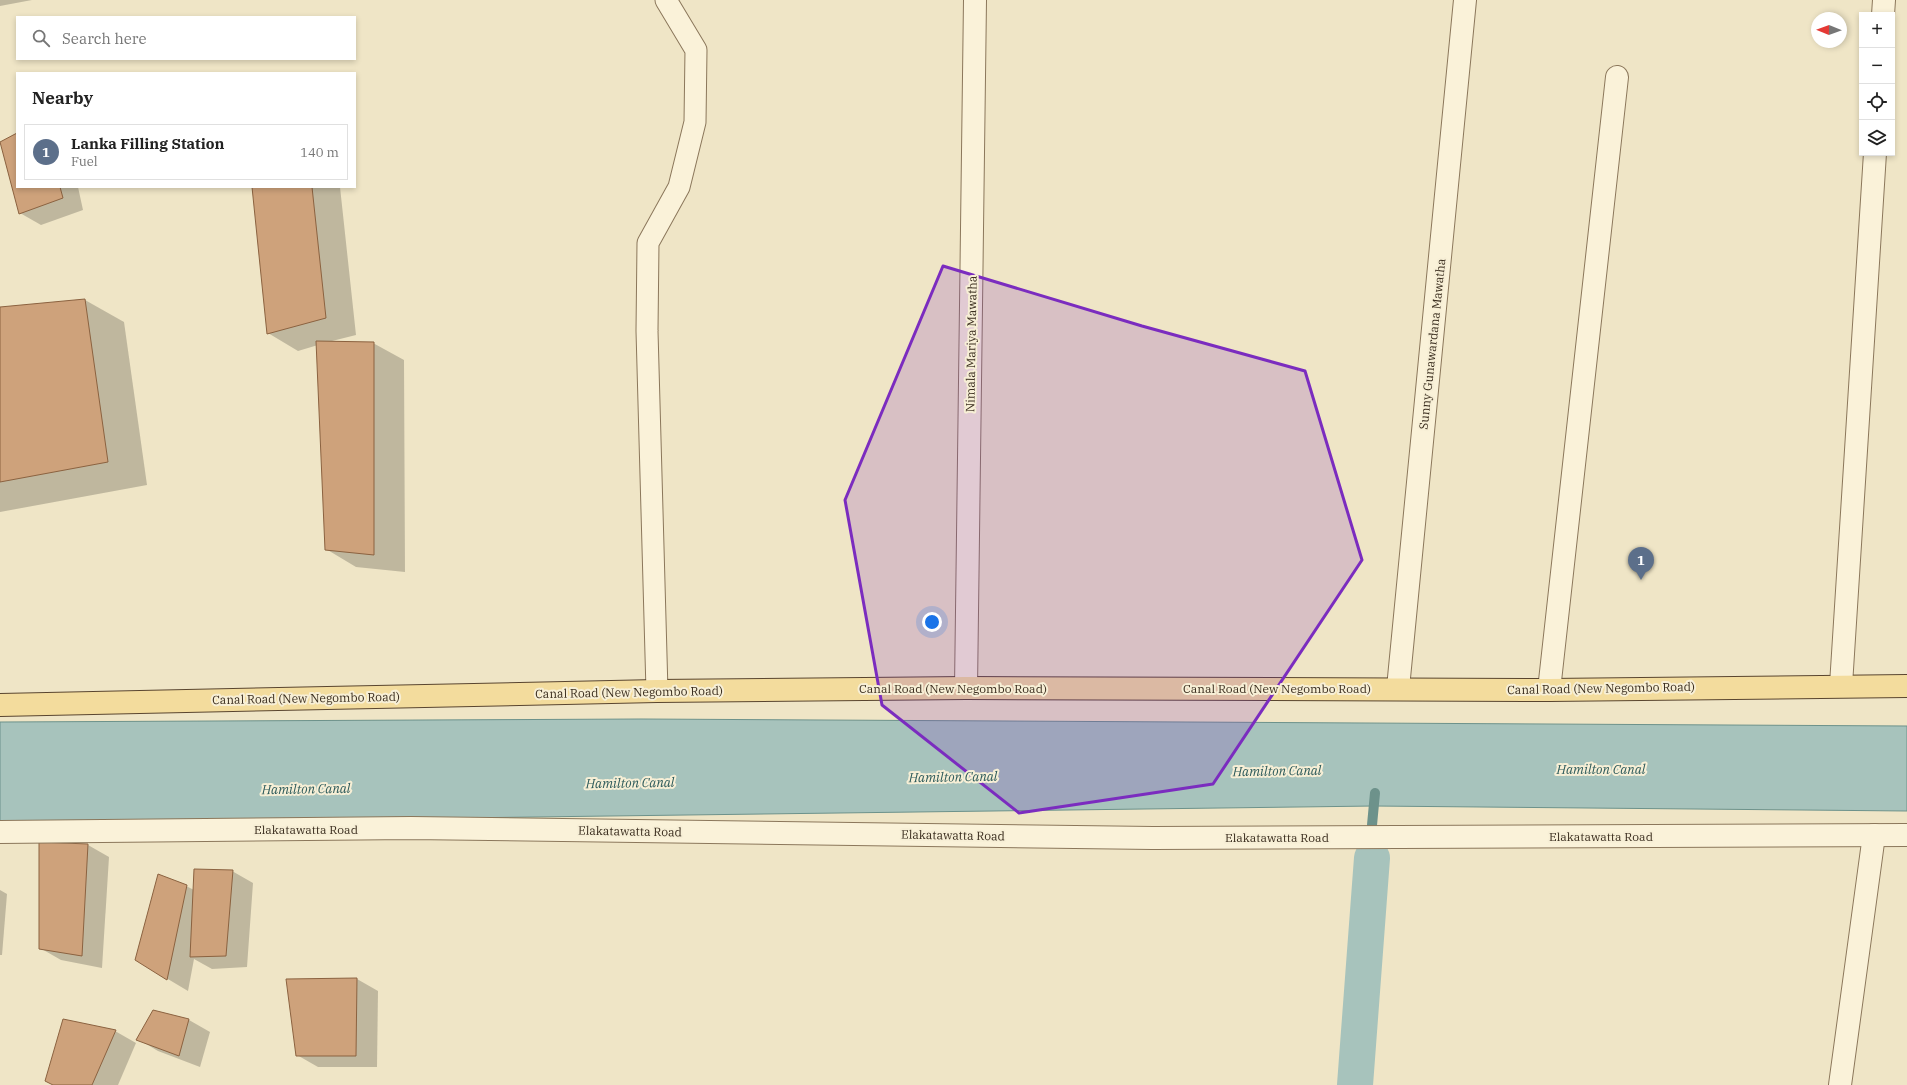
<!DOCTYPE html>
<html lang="en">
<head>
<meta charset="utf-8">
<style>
	:root { --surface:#fff; --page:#f2f2f2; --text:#222; --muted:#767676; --line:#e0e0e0; --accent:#9c2e29 }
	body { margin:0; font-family:"IBM Plex Serif",serif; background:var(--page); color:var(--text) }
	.controls { position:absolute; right:12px; top:12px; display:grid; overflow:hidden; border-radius:0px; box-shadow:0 2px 6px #0003 }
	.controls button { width:36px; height:36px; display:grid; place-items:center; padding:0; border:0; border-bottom:1px solid var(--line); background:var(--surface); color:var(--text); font:20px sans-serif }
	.compass { position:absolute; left:1811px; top:12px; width:36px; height:36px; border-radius:50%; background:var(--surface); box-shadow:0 2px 6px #0003; rotate:271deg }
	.you { position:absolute; left:932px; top:622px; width:14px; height:14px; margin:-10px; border:3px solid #fff; border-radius:50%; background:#1a73e8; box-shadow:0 0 0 6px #1a73e833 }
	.badge { display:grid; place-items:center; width:26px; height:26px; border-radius:50%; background:var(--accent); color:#fff; font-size:13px; font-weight:700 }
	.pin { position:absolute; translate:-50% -33px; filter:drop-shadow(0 1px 2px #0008) }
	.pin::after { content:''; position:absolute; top:21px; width:14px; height:12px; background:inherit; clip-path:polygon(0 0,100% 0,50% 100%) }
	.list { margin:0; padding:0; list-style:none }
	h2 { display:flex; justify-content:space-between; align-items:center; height:52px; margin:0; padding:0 16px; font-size:17px }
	h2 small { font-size:13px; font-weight:400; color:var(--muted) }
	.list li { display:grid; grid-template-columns:26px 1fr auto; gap:12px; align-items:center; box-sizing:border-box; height:56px; margin:0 8px 8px; padding:0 8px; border:1px solid var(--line); border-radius:0px }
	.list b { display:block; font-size:15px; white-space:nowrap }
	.list p { margin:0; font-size:13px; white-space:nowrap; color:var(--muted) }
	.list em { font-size:13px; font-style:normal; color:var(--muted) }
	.icon { flex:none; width:22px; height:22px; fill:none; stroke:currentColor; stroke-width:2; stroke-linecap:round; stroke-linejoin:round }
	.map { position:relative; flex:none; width:1907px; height:1085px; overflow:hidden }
	.search { position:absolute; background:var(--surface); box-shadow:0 2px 6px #0003; left:16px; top:16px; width:340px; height:44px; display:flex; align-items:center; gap:10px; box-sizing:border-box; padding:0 14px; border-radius:0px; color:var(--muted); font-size:15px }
	.panel { position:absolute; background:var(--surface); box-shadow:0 2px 6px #0003; left:16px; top:72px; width:340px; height:116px; border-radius:0px }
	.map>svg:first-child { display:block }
</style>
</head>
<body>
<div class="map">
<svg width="1907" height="1085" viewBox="0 0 1907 1085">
	<rect width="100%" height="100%" fill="#efe5c6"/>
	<polygon fill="#a7c3bc" stroke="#6d928b" points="641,719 1907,726 1907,811 1374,806 0,824 0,722"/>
	<g fill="#0003">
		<polygon points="0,0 32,0 0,6"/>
		<polygon points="17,134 17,187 78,187 83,210 41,225 20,213 2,143"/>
		<polygon points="253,187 340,187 356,335 332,341 373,343 404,360 405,572 356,567 326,549 318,345 298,351 268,333"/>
		<polygon points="85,300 124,322 147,485 0,512 0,308"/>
		<polygon points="40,843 88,845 109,857 102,968 61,960 40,948"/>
		<polygon points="232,871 253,883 247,967 212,969 194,959 188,991 136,960 186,886 194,890"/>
		<polygon points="0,890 7,894 2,955 0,955"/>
		<polygon points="357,979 378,991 377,1067 318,1067 297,1055 287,980"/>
		<polygon points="153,1011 189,1020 210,1032 200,1067 158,1051 138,1039"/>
		<polygon points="115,1031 136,1043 118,1085 54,1085"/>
	</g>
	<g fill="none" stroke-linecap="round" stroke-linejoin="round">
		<polyline stroke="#6d928b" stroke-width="10" points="1372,825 1375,793"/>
		<polyline stroke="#a7c3bc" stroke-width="36" points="1355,1085 1372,858"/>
	</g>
	<g fill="#cea27b" stroke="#8b6240">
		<polygon points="17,133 17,187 60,187 63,198 19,214 0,142"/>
		<polygon points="252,187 312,187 326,318 267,334"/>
		<polygon points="85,299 108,462 0,482 0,307"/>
		<polygon points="316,341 374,342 374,555 325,550"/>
		<polygon points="39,842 88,844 82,956 39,949"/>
		<polygon points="194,869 233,870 226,956 190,957"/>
		<polygon points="158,874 187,885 167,980 135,960"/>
		<polygon points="357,978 356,1056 296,1056 286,979"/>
		<polygon points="153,1010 189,1019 179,1056 136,1040"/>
		<polygon points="63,1019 116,1030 92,1085 53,1085 45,1081"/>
	</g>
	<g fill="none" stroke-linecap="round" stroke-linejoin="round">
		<defs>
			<polyline id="lane" points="657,691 647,331 648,243 679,187 695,122 696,50 666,0"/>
			<g id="street">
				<polyline points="1883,15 1884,0"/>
				<polyline points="1841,685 1875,153"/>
				<polyline points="966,688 975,0"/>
				<polyline points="1398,688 1465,0"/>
				<polyline points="1549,690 1617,77"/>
				<polyline points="0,832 411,828 1153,838 1907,835"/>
				<polyline points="1840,1085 1874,835"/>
			</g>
			<polyline id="primary" points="0,705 657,691 966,688 1549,690 1907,686"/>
		</defs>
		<use href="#lane" stroke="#8b775b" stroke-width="23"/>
		<use href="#street" stroke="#8b775b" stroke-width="24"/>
		<use href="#primary" stroke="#59452f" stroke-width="24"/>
		<use href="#lane" stroke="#faf2d9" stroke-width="21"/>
		<use href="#street" stroke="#faf2d9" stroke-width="22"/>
		<use href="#primary" stroke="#f3dc9d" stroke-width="22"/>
	</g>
	<path fill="#7b2cbf" fill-opacity="0.2" stroke="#7b2cbf" stroke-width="3" stroke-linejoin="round" d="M 943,266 L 1142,326 L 1305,371 L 1362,560 L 1213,784 L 1019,813 L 882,705 L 845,500 Z"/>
	<g text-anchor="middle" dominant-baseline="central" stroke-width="4" stroke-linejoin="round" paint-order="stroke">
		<g font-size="12" fill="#3b2e1f" stroke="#f7efd6">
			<text transform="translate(971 344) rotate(-89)">Nimala Mariya Mawatha</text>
			<text transform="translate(1432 344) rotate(-84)">Sunny Gunawardana Mawatha</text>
			<text x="953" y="688">Canal Road (New Negombo Road)</text>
			<text x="1277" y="688">Canal Road (New Negombo Road)</text>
			<text transform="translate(1601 688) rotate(-1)">Canal Road (New Negombo Road)</text>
			<text transform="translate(629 692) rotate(-1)">Canal Road (New Negombo Road)</text>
			<text transform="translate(306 698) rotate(-1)">Canal Road (New Negombo Road)</text>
			<text x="306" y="829">Elakatawatta Road</text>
			<text transform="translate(630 831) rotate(1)">Elakatawatta Road</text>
			<text transform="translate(953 835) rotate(1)">Elakatawatta Road</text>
			<text x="1601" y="836">Elakatawatta Road</text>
			<text x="1277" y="837">Elakatawatta Road</text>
		</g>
		<g font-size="13" font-style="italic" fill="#2e5b5b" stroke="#f7efd6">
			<text x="1601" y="769">Hamilton Canal</text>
			<text transform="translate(1277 771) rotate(-1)">Hamilton Canal</text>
			<text transform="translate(953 777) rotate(-1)">Hamilton Canal</text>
			<text transform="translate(630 783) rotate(-1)">Hamilton Canal</text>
			<text transform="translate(306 789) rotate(-1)">Hamilton Canal</text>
		</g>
	</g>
</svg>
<div class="controls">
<button>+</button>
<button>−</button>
<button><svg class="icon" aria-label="locate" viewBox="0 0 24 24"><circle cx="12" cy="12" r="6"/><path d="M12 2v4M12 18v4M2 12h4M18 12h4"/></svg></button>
<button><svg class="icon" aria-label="layers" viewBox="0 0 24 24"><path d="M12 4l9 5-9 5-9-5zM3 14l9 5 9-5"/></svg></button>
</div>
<svg class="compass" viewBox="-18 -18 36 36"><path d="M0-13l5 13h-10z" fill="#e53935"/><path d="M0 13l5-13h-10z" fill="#767676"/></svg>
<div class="you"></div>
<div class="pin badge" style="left:1641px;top:580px;background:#5c6f8a">1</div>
<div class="search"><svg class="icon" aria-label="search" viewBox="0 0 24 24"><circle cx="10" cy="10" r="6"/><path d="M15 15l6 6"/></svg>Search here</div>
<section class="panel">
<h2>Nearby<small></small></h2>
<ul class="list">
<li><span class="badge" style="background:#5c6f8a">1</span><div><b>Lanka Filling Station</b><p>Fuel</p></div><em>140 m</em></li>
</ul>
</section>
</div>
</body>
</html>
